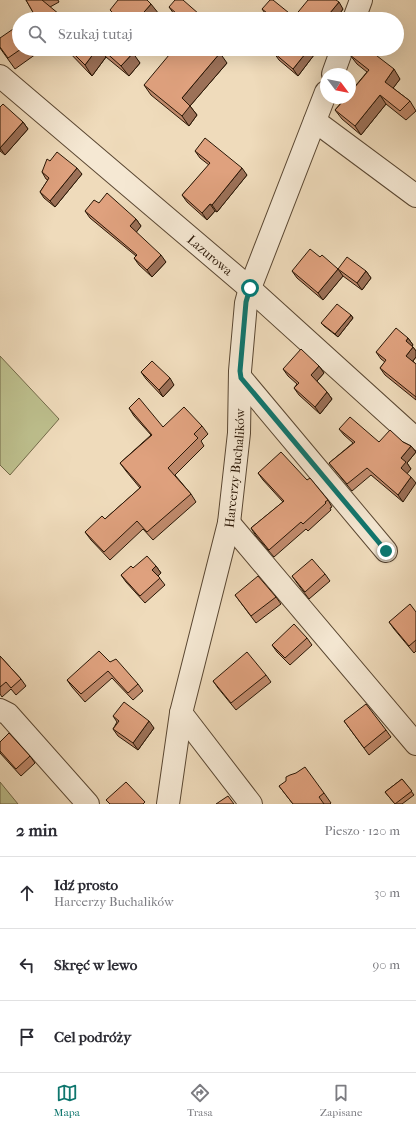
<!DOCTYPE html>
<html lang="pl">
<head>
<meta charset="utf-8">
<style>
	:root { --surface:#fff; --page:#f7f7f7; --text:#2b2b33; --muted:#7c7c81; --line:#e1e1e2; --accent:#0f766e }
	body { margin:0; font-family:"IM FELL French Canon",serif; background:var(--page); color:var(--text) }
	.compass { position:absolute; left:320px; top:68px; width:36px; height:36px; border-radius:50%; background:var(--surface); box-shadow:0 4px 16px #0002; rotate:122deg }
	.stop { position:absolute; width:12px; height:12px; margin:-9px; border:3px solid #0f766e; border-radius:50%; background:#fff }
	.stop.end { background:#0f766e; border-color:#fff; box-shadow:0 1px 4px #0008 }
	.list { margin:0; padding:0; list-style:none }
	h2 { display:flex; justify-content:space-between; align-items:center; height:52px; margin:0; padding:0 16px; font-size:17px }
	h2 small { font-size:13px; font-weight:400; color:var(--muted) }
	.list li { display:grid; grid-template-columns:26px 1fr auto; gap:12px; align-items:center; box-sizing:border-box; height:72px; padding:0 16px; border-top:1px solid var(--line) }
	.list b { display:block; font-size:15px; white-space:nowrap }
	.list p { margin:0; font-size:13px; white-space:nowrap; color:var(--muted) }
	.list em { font-size:13px; font-style:normal; color:var(--muted) }
	.icon { flex:none; width:22px; height:22px; fill:none; stroke:currentColor; stroke-width:2; stroke-linecap:round; stroke-linejoin:round }
	.map { position:relative; flex:none; width:416px; height:804px; overflow:hidden }
	.search { position:absolute; background:var(--surface); box-shadow:0 4px 16px #0002; left:12px; right:12px; top:12px; height:44px; display:flex; align-items:center; gap:10px; box-sizing:border-box; padding:0 14px; border-radius:22px; color:var(--muted); font-size:15px }
	.sheet { height:268px; background:var(--surface) }
	nav { display:flex; justify-content:space-around; align-items:center; box-sizing:border-box; height:56px; border-top:1px solid var(--line); background:var(--surface); font-size:11px; color:var(--muted) }
	nav a { display:grid; justify-items:center; gap:2px }
	nav .on { color:var(--accent) }
	.map>svg:first-child { display:block }
</style>
</head>
<body>
<div class="map">
<svg width="416" height="804" viewBox="0 0 416 804">
	<rect width="100%" height="100%" fill="#efdbbb"/>
	<filter id="stains"><feTurbulence type="fractalNoise" baseFrequency=".005" numOctaves="4"/><feColorMatrix values="0 0 0 0 .2 0 0 0 0 .09 0 0 0 0 .02 0 0 0 .5 -.17"/></filter>
	<radialGradient id="worn" r=".72"><stop offset=".6" stop-color="#630" stop-opacity="0"/><stop offset="1" stop-color="#630" stop-opacity=".3"/></radialGradient>
	<g fill="#bdbf8d" stroke="#736a49">
		<polygon points="0,356 59,419 10,475 0,465"/>
		<polygon points="0,782 18,804 0,804"/>
	</g>
	<g fill="none" stroke-linecap="round" stroke-linejoin="round">
		<defs>
			<g id="minor">
				<polyline points="354,19 361,0"/>
				<polyline points="333,74 342,49"/>
				<path id="s1" d="M 0,76 L 247,286 L 416,439"/>
				<polyline points="315,121 416,196"/>
				<polyline points="241,378 386,551"/>
				<polyline points="229,523 416,744"/>
				<polyline points="0,710 8,714 88,804"/>
				<polyline points="181,713 251,804"/>
				<path id="s2" d="M 168,804 L 181,713 L 229,523 L 239,433 L 240,371 L 246,303 L 250,288 L 326,92"/>
			</g>
		</defs>
		<use href="#minor" stroke="#5a4732" stroke-width="24"/>
		<use href="#minor" stroke="#f5e8d3" stroke-width="22"/>
	</g>
	<g fill="#c08a6c" stroke="#291605">
		<polygon points="26,0 58,0 59,2 50,7 34,14"/>
		<polygon points="169,7 199,14 203,19 180,19 174,14"/>
		<polygon points="262,9 294,17 343,9 336,19 270,19 267,16"/>
		<polygon points="0,48 19,49 43,49 15,69"/>
		<polygon points="49,49 62,49 53,55"/>
		<polygon points="66,49 129,49 129,50 140,63 129,76 106,57 92,76"/>
		<polygon points="317,51 298,76 279,60 274,53"/>
		<polygon points="350,55 400,79 393,88 410,101 416,111 406,120 386,104 361,135 342,119 335,110 367,72 357,64"/>
		<polygon points="227,63 190,106 197,115 189,126 151,95 144,85"/>
		<polygon points="0,107 23,122 28,129 5,155 0,151"/>
		<polygon points="195,151 247,175 217,212 215,211 207,220 187,202 182,195 209,165 200,158"/>
		<polygon points="50,161 82,174 55,207 44,198 40,192 48,180 46,179 42,172"/>
		<polygon points="99,203 136,219 141,226 136,232 166,262 152,277 139,265 134,258 136,256 90,218 85,211"/>
		<polygon points="320,257 338,269 366,271 371,278 362,290 343,276 323,300 297,278 292,271"/>
		<polygon points="351,315 353,318 338,337 324,326 321,323"/>
		<polygon points="408,338 413,345 412,346 416,351 416,357 413,361 416,364 416,400 385,375 380,368 385,362 381,359 376,352"/>
		<polygon points="319,366 324,373 317,381 327,392 332,399 320,414 299,395 294,388 297,384 288,376 283,369"/>
		<polygon points="141,372 174,385 163,397 146,379"/>
		<polygon points="129,408 163,427 202,426 208,434 201,441 204,446 175,475 191,494 196,502 153,540 143,529 110,560 91,540 85,532 105,519 140,488 126,471 120,463 151,435 134,416"/>
		<polygon points="339,429 379,442 403,442 411,446 416,452 407,463 411,469 407,473 403,502 371,475 352,491 334,469 329,463 353,443 344,435"/>
		<polygon points="258,473 307,480 328,500 332,507 330,508 331,510 308,531 306,529 274,557 256,536 251,528 283,502 263,480"/>
		<polygon points="156,566 161,573 158,576 165,585 145,603 126,582 121,575 133,568"/>
		<polygon points="325,574 330,581 309,599 297,583 292,576"/>
		<polygon points="235,595 276,597 281,604 256,623"/>
		<polygon points="416,612 416,651 414,653 394,629 389,622"/>
		<polygon points="307,638 312,645 290,665 277,652 272,645"/>
		<polygon points="0,656 21,679 26,686 16,695 11,689 2,697 0,694"/>
		<polygon points="110,662 138,684 143,691 133,700 112,678 85,702 72,687 67,680"/>
		<polygon points="266,675 271,682 236,710 218,688 213,681"/>
		<polygon points="113,716 154,728 138,750 118,736 113,729 117,722"/>
		<polygon points="344,721 386,730 391,737 369,755"/>
		<polygon points="0,742 30,756 35,763 21,776 0,753"/>
		<polygon points="402,779 414,795 402,804 395,804 385,792"/>
		<polygon points="279,786 324,793 331,803 330,804 293,804"/>
	</g>
	<g fill="#9c7158" stroke="#291605">
		<polygon points="339,2 343,9 336,19 325,19"/>
		<polygon points="151,4 159,14 155,19 138,19"/>
		<polygon points="199,14 203,19 195,19"/>
		<polygon points="97,49 100,49 106,57 92,76 85,65"/>
		<polygon points="309,49 316,49 317,51 298,76 293,69"/>
		<polygon points="133,53 140,63 129,76 121,66"/>
		<polygon points="220,53 227,63 190,106 197,115 189,126 182,116 182,98"/>
		<polygon points="394,69 400,79 391,91 385,82"/>
		<polygon points="380,95 386,104 361,135 355,126"/>
		<polygon points="23,122 28,129 5,155 0,148"/>
		<polygon points="77,168 82,174 55,207 50,201"/>
		<polygon points="242,168 247,175 217,212 212,205"/>
		<polygon points="210,204 215,211 207,220 202,213"/>
		<polygon points="136,219 141,226 135,234 130,226"/>
		<polygon points="161,255 166,262 152,277 147,270"/>
		<polygon points="338,269 343,276 323,300 318,293"/>
		<polygon points="366,271 371,278 362,290 357,283"/>
		<polygon points="351,315 353,318 338,337 335,334"/>
		<polygon points="408,338 413,345 411,348 406,341"/>
		<polygon points="413,347 416,351 416,357 411,363 406,356"/>
		<polygon points="319,366 324,373 316,382 311,375"/>
		<polygon points="170,378 174,385 163,397 159,390"/>
		<polygon points="327,392 332,399 320,414 315,407"/>
		<polygon points="411,446 416,452 407,463 411,469 406,475 401,468 401,458"/>
		<polygon points="411,477 416,483 403,502 398,495"/>
		<polygon points="156,566 161,573 157,577 152,570"/>
		<polygon points="149,721 154,728 138,750 133,743"/>
	</g>
	<g fill="#dfa17e" stroke="#291605">
		<polygon points="26,0 42,0 65,19 27,19 34,14"/>
		<polygon points="118,0 147,0 151,4 138,19 110,19 114,14 110,10"/>
		<polygon points="175,0 183,0 199,14 195,19 183,19 169,7"/>
		<polygon points="270,0 273,0 294,17 308,0 336,0 339,2 325,19 270,19 272,17 262,9"/>
		<polygon points="19,25 19,49 21,49 8,58 0,47 0,38"/>
		<polygon points="69,49 97,49 85,65"/>
		<polygon points="102,49 128,49 133,53 121,66"/>
		<polygon points="174,49 215,49 220,53 182,98 190,106 182,116 144,85"/>
		<polygon points="277,49 309,49 293,69 274,53"/>
		<polygon points="355,49 368,49 394,69 385,82 410,101 400,111 380,95 355,126 335,110 346,98 350,98 350,93 369,70 350,55"/>
		<polygon points="3,104 23,122 0,148 0,107"/>
		<polygon points="205,138 242,168 212,205 210,204 202,213 182,195 210,163 195,151"/>
		<polygon points="57,152 77,168 50,201 40,192 49,178 42,172 47,159 50,161"/>
		<polygon points="107,193 136,219 130,226 161,255 147,270 134,258 137,255 85,211 94,200 99,203"/>
		<polygon points="310,249 320,257 322,255 338,269 318,293 292,271"/>
		<polygon points="347,257 366,271 357,283 338,269"/>
		<polygon points="337,304 351,315 335,334 321,323"/>
		<polygon points="396,328 408,338 406,341 413,347 406,356 416,364 416,397 380,368 386,360 376,352"/>
		<polygon points="301,349 319,366 311,375 327,392 315,407 294,388 299,383 283,369"/>
		<polygon points="152,361 170,378 159,390 141,372"/>
		<polygon points="139,398 163,427 184,407 202,426 194,434 198,438 168,468 191,494 147,532 137,521 104,552 85,532 102,516 105,519 141,487 120,463 152,435 129,408"/>
		<polygon points="350,417 379,442 390,430 403,442 411,446 401,458 406,462 401,468 411,477 398,495 367,468 347,484 329,463 355,442 339,429"/>
		<polygon points="281,452 307,480 310,478 328,500 325,502 326,503 303,524 301,522 269,550 251,528 284,501 258,473"/>
		<polygon points="147,556 156,566 152,570 160,578 140,596 121,575 131,566 133,568"/>
		<polygon points="312,559 325,574 305,592 292,576"/>
		<polygon points="258,576 276,597 251,616 235,595"/>
		<polygon points="410,604 416,612 416,640 409,646 389,622"/>
		<polygon points="294,624 307,638 285,658 272,645"/>
		<polygon points="99,651 110,662 116,659 138,684 128,693 108,671 81,694 67,680"/>
		<polygon points="247,652 266,675 231,703 213,681"/>
		<polygon points="0,656 21,679 11,688 6,682 0,687"/>
		<polygon points="124,702 149,721 133,743 113,729 119,721 113,716"/>
		<polygon points="366,704 386,730 364,748 344,721"/>
		<polygon points="9,733 30,756 16,769 0,751 0,742"/>
		<polygon points="305,767 324,793 319,797 324,804 293,804 279,786 286,781 286,777 290,775 296,773"/>
		<polygon points="402,779 412,791 395,804 385,792"/>
		<polygon points="126,782 145,802 143,804 110,804 106,800"/>
		<polygon points="228,796 234,804 216,804"/>
	</g>
	<g fill="none" stroke-linecap="round" stroke-linejoin="round">
		<polyline stroke="#0f766e" stroke-width="5" points="250,288 246,302 240,371 241,378 386,551"/>
	</g>
	<g text-anchor="middle" dominant-baseline="central" stroke-width="3" stroke-linejoin="round" paint-order="stroke">
		<g font-size="13" fill="#291605" stroke="#f5e8d3">
			<text stroke="none"><textPath href="#s1" startOffset="276">Lazurowa</textPath></text>
			<text stroke="none"><textPath href="#s2" startOffset="343">Harcerzy Buchalików</textPath></text>
		</g>
	</g>
	<rect width="100%" height="100%" filter="url(#stains)"/>
	<rect width="100%" height="100%" fill="url(#worn)"/>
</svg>
<svg class="compass" viewBox="-18 -18 36 36"><path d="M0-13l5 13h-10z" fill="#e53935"/><path d="M0 13l5-13h-10z" fill="#7c7c81"/></svg>
<div class="stop" style="left:250px;top:288px"></div>
<div class="stop end" style="left:386px;top:551px"></div>
<div class="search"><svg class="icon" aria-label="search" viewBox="0 0 24 24"><circle cx="10" cy="10" r="6"/><path d="M15 15l6 6"/></svg>Szukaj tutaj</div>
</div>
<section class="sheet">
<h2>2 min<small>Pieszo · 120 m</small></h2>
<ul class="list">
<li><svg class="icon" aria-label="ahead" viewBox="0 0 24 24"><path d="M12 20V5M6 11l6-6 6 6"/></svg><div><b>Idź prosto</b><p>Harcerzy Buchalików</p></div><em>30 m</em></li>
<li><svg class="icon" aria-label="left" viewBox="0 0 24 24"><path d="M17 20v-9H6M10 6l-5 5 5 5"/></svg><div><b>Skręć w lewo</b></div><em>90 m</em></li>
<li><svg class="icon" aria-label="arrive" viewBox="0 0 24 24"><path d="M6 21V4h12l-3 4 3 4H6"/></svg><div><b>Cel podróży</b></div></li>
</ul>
</section>
<nav>
<a class="on"><svg class="icon" aria-label="map" viewBox="0 0 24 24"><path d="M3 6l6-2 6 2 6-2v14l-6 2-6-2-6 2zM9 4v14M15 6v14"/></svg>Mapa</a>
<a><svg class="icon" aria-label="directions" viewBox="0 0 24 24"><path d="M12 3l9 9-9 9-9-9zM9 14v-3h6M13 9l2 2-2 2"/></svg>Trasa</a>
<a><svg class="icon" aria-label="saved" viewBox="0 0 24 24"><path d="M7 4h10v16l-5-4-5 4z"/></svg>Zapisane</a>
</nav>
</body>
</html>
